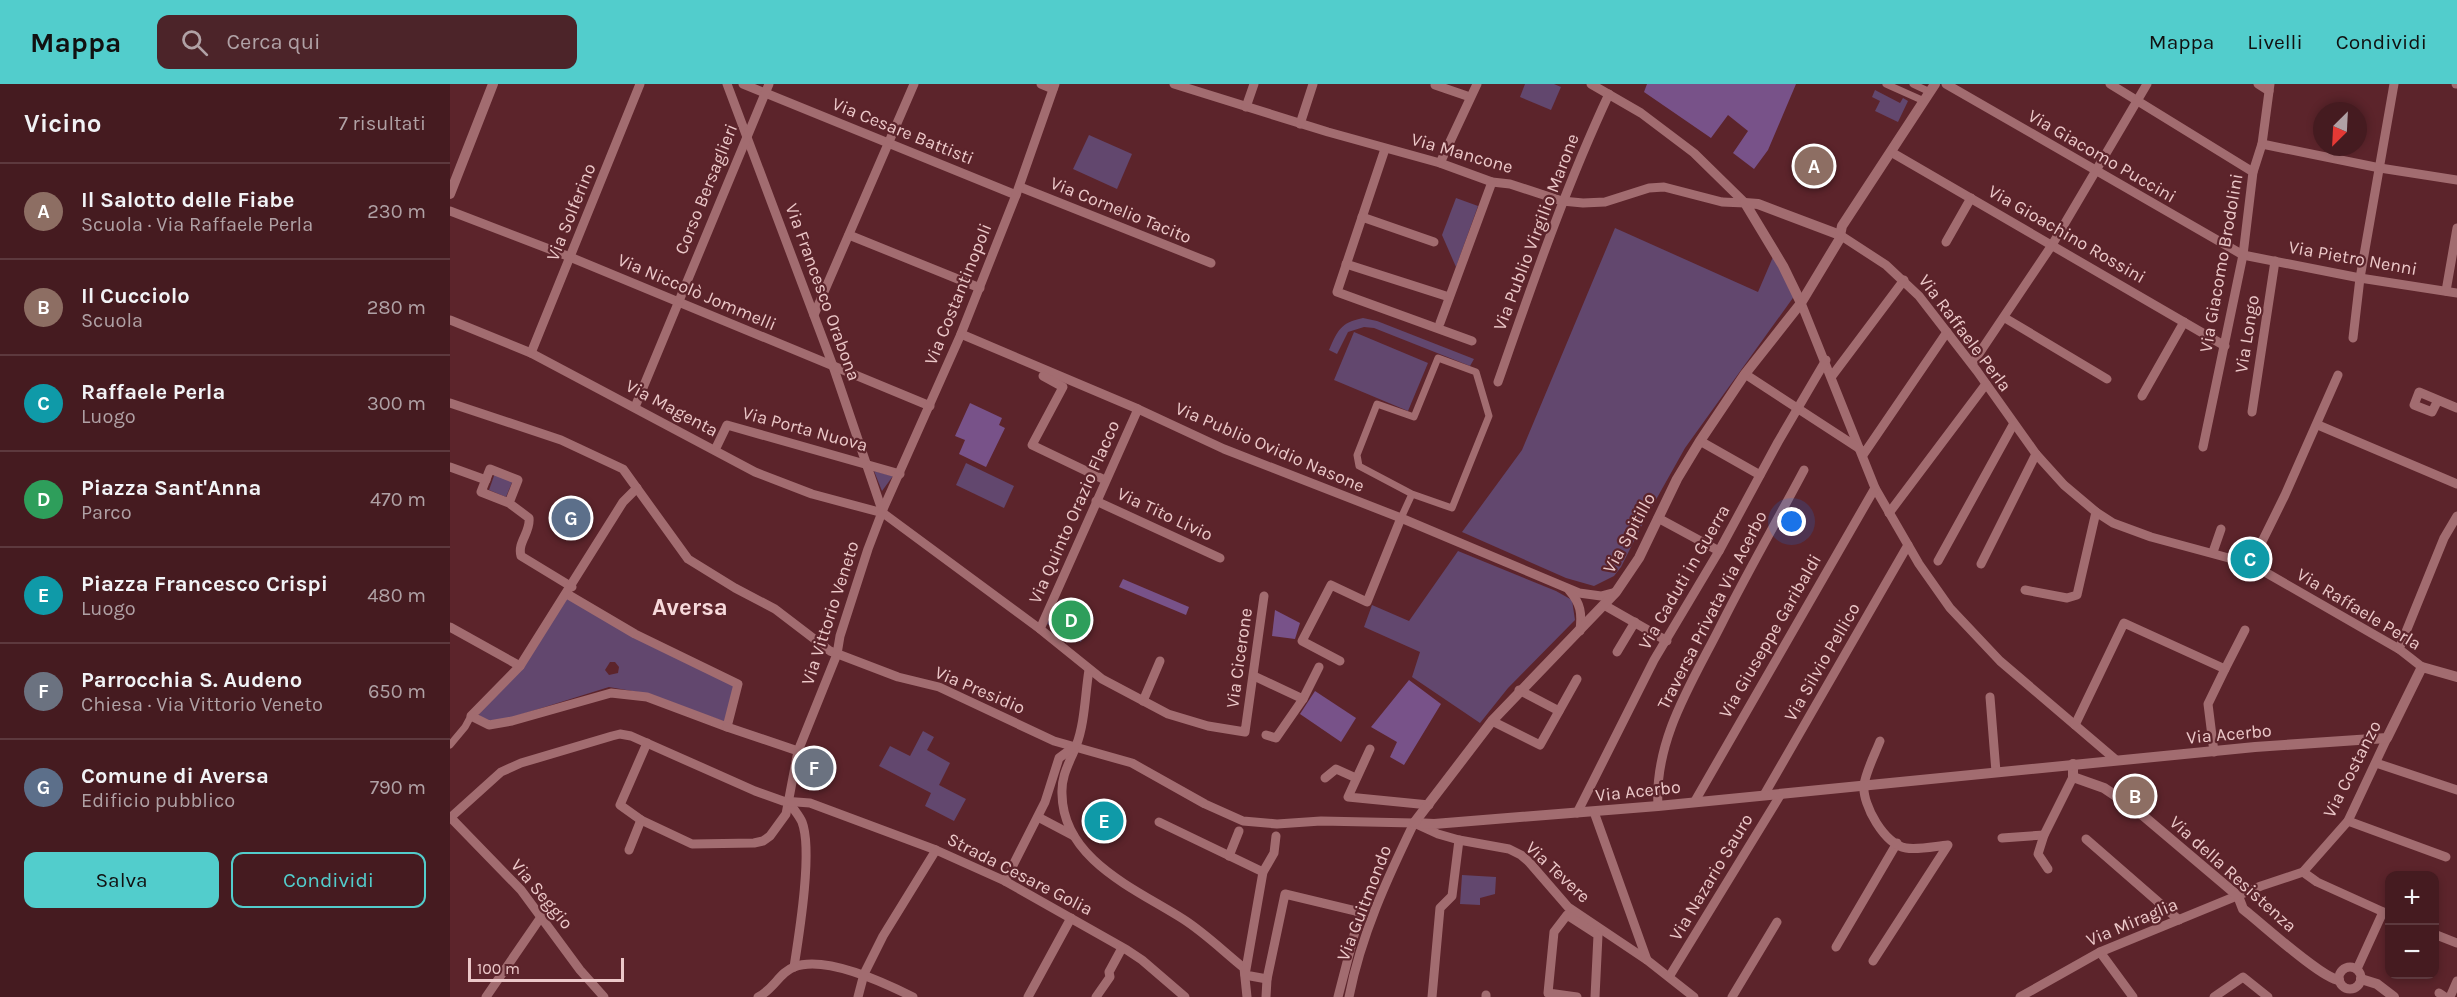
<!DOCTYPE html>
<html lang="it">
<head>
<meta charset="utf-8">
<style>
	:root { --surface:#451b20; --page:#4c2429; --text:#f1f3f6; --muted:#b0a1a5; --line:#5d393e; --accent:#52cdcc }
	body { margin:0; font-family:Karla,sans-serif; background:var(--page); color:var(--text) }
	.controls { position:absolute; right:18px; bottom:18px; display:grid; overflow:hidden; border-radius:12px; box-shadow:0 3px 9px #0003 }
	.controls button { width:54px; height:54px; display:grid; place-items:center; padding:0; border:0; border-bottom:2px solid var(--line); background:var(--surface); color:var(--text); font:30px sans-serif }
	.compass { position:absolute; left:1863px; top:18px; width:54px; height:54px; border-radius:50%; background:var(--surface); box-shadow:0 3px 9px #0003; rotate:204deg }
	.scale { position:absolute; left:18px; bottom:15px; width:156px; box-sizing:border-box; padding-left:6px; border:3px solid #ecc8c9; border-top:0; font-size:16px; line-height:21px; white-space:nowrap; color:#ecc8c9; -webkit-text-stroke:4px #5c242b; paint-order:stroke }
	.you { position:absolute; left:1342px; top:438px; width:21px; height:21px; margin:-15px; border:4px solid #fff; border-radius:50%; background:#1a73e8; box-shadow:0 0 0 9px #1a73e833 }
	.badge { display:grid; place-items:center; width:39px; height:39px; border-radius:50%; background:var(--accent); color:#fff; font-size:20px; font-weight:700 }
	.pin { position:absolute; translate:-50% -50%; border:3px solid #fff; box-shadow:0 2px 6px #0006 }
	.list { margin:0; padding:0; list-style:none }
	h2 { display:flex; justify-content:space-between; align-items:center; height:78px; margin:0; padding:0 24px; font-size:26px }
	h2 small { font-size:20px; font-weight:400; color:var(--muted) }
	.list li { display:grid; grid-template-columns:39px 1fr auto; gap:18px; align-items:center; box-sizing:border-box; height:96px; padding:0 24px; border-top:2px solid var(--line) }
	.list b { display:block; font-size:22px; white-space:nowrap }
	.list p { margin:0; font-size:20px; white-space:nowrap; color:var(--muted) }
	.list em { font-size:20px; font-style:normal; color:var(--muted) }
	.actions { display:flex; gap:12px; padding:18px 24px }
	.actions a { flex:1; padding:14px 0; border:2px solid var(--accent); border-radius:12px; text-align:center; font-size:21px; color:var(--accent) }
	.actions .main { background:var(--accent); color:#111 }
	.icon { flex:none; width:33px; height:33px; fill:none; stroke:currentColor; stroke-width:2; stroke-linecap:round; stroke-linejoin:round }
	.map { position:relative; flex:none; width:2007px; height:913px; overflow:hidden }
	header { display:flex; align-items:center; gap:36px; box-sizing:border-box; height:84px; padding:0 30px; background:var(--accent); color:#111 }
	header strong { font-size:28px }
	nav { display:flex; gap:33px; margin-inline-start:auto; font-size:21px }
	.search { width:420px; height:54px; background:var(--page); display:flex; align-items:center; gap:15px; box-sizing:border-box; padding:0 21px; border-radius:12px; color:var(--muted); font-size:22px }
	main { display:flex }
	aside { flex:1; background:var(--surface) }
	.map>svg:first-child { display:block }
</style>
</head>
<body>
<header>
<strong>Mappa</strong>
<div class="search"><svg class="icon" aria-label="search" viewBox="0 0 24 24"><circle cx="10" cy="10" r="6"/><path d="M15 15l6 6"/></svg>Cerca qui</div>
<nav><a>Mappa</a><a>Livelli</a><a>Condividi</a></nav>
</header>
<main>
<aside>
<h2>Vicino<small>7 risultati</small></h2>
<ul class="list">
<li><span class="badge" style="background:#8d6e63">A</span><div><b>Il Salotto delle Fiabe</b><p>Scuola · Via Raffaele Perla</p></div><em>230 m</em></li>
<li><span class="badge" style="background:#8d6e63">B</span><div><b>Il Cucciolo</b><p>Scuola</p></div><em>280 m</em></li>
<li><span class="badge" style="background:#0f9aa8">C</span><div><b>Raffaele Perla</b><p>Luogo</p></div><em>300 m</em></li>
<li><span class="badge" style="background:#2e9e5b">D</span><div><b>Piazza Sant'Anna</b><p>Parco</p></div><em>470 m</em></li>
<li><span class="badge" style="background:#0f9aa8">E</span><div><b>Piazza Francesco Crispi</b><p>Luogo</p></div><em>480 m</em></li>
<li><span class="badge" style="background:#6b7280">F</span><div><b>Parrocchia S. Audeno</b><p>Chiesa · Via Vittorio Veneto</p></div><em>650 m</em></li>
<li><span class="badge" style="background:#5c6f8a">G</span><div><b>Comune di Aversa</b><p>Edificio pubblico</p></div><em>790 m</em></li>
</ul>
<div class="actions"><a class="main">Salva</a><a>Condividi</a></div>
</aside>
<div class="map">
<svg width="2007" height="913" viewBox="0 0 2007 913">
	<rect width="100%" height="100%" fill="#5c242b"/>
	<g fill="#62476e" fill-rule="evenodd">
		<polygon points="1075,0 1104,0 1111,3 1101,26 1070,13"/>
		<polygon points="1425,6 1450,19 1453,14 1458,17 1448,38 1425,27 1430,17 1422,13"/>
		<polygon points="639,51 682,70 667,105 623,85"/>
		<polygon points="1006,114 1028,122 1006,183 992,151"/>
		<polygon points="1165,144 1308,208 1323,173 1345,211 1235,364 1194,437 1171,483 1164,492 1144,502 1116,494 1012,448 1072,366"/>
		<path d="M 913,234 L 927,237 L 1024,275 L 1020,282 L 924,244 L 914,243 L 898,248 L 887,270 L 879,266 C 888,246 890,239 913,234 Z"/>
		<polygon points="904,248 978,279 958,327 884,296"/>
		<polygon points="516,379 564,402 554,424 506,401"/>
		<polygon points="424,387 443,392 432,407"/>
		<polygon points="45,389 63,396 56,413 39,406"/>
		<polygon points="1008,467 1106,507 1122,516 1125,536 1058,604 1030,639 962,593 970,568 914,543 922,521 959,537"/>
		<path d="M 117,512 L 286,601 L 276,638 L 188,608 L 159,603 L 53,636 L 37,636 L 30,634 L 29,630 ZM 160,578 L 165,578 L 169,583 L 168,589 L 159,591 L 155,586 Z"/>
		<polygon points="610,515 644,533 631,558 597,540"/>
		<polygon points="473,647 484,653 477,666 500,679 489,701 516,715 504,737 475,722 481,709 429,682 440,662 460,672"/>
		<polygon points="1012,791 1046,793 1045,810 1030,814 1030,821 1010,820"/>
	</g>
	<g fill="#785289">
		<polygon points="1197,0 1346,0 1318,66 1304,85 1283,69 1298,47 1278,31 1261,54 1194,8"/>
		<polygon points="520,319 552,334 549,341 555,344 536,383 509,370 515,356 505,352"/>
		<polygon points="673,495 739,523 736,531 669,503"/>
		<polygon points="825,526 850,539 845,555 822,552"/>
		<polygon points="959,596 991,620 954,681 940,673 947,658 921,643"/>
		<polygon points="865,607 906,634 891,658 850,630"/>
	</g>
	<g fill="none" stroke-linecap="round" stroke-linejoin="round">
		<g stroke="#a26c70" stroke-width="7">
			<polyline points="1436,0 1474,17"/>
			<polyline points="1463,0 1480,8"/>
			<polyline points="951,434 962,410 1002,424 1039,332 1026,288 988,274 964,333 927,320 907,371 909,382 962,410"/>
			<polyline points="0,661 15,643 21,632"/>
		</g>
		<g stroke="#a26c70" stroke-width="9">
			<polyline points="277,0 383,282 433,429"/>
			<polyline points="293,0 566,111"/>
			<polyline points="591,0 603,5"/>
			<polyline points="724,0 878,48 990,79 1042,98 1060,100 1112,117 1133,119 1155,118 1199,104 1214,103 1272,118 1295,119"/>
			<polyline points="1141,0 1191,29 1244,69 1295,119"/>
			<polyline points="1496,0 1793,171 1910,194 2007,209"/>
			<polyline points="1660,0 1803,88"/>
			<polyline points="1808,0 1819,7"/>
			<polyline points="2006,0 2007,0"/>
			<polyline points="985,1 1020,13"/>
			<polyline points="796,23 804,0"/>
			<polyline points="850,40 863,0"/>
			<polyline points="1812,60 1930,84 2007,96"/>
			<polyline points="935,65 887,208 1022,257"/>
			<polyline points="1441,68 1775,262"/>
			<polyline points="990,79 1027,0"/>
			<polyline points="570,103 761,179"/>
			<polyline points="0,127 120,173 480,322"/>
			<polyline points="912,133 984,158"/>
			<polyline points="399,151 530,204"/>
			<polyline points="1390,151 1436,181 1469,212 1527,287 1586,370 1614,401 1646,428 1663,439 1701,453 1801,480 1949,565 1972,583"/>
			<polyline points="1496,158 1521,114"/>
			<polyline points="896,180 999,213"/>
			<polyline points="1996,207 2007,144"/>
			<polyline points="1351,219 1425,404 1469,480 1500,524 1550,577 1666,676"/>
			<polyline points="364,231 464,0"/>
			<polyline points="1555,234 1657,295"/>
			<polyline points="0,236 81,269 305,388 362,410 433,429 590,545 652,595 718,630 758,642 795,648 814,512"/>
			<polyline points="990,239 1042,98"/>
			<polyline points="511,250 688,325 774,365 951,434 1129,509 1151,512 1166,508"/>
			<polyline points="1903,254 1910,194 1944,0"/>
			<polyline points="81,269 190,0"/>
			<polyline points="1522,280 1602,161 1697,0"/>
			<polyline points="1295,290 1410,365"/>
			<polyline points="593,292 613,303 582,361 655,396"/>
			<polyline points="1382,292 1454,196"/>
			<path d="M 1048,298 C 1082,201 1115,104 1159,10"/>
			<polyline points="1692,312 1734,238"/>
			<polyline points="1988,316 1982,328 1964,321 1969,308 2007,324"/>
			<polyline points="0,319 111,356 173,385 238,475 285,504 325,525 380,567 448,593 489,603 604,657 682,679 755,720 793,737 827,740 871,737 964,739 988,750 1009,756 1059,765 1071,771 1079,778 1118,823 1197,876 1244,913"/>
			<polyline points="185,323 319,0"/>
			<polyline points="1802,328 1825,177"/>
			<polyline points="1868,341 2007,400"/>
			<polyline points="1250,357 1310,391"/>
			<polyline points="1753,363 1793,171 1803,88 1812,60 1820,0"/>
			<polyline points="265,366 277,341 450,390"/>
			<polyline points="1413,371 1497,248"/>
			<polyline points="0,383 36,396"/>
			<polyline points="646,417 770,474"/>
			<path d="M 59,419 L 68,396 L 40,385 L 31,408 L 59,419 L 79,434 C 81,448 67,458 71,472 L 122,503"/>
			<polyline points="1439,429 1536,300"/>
			<polyline points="1208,434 1269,467"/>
			<polyline points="1763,468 1771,445"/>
			<polyline points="1488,477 1563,341"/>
			<polyline points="1531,480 1586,370"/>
			<polyline points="1801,480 1835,411 1888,291"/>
			<path d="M 1119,506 C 1131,520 1132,529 1130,547"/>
			<polyline points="1575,506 1617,514 1627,511 1646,428"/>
			<polyline points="117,510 185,550 288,600 277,643 197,613 161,609 62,637 39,641 21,632 70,582 173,418 187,404"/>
			<polyline points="1154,521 1217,557"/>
			<polyline points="0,543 70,582"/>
			<polyline points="590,545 688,325"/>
			<polyline points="1949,565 1994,454 2007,432"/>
			<polyline points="1167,568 1185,538"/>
			<polyline points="890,577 852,557 881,501 917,518 951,434"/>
			<polyline points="1775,585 1795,546"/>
			<path d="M 639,586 C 635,610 635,639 626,662 C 620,678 611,691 612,710 C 613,776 686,805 733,835 C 755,849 774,868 794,884 L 797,913"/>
			<polyline points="804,592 853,615 869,583"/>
			<polyline points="1069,606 1109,627"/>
			<polyline points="1540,613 1546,688"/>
			<polyline points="693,617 710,577"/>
			<polyline points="1042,637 1090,661 1127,595"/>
			<polyline points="1625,641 1674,539 1775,585 1758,620 1764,668"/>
			<polyline points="277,643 348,667"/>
			<polyline points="816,651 826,654 853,615"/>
			<polyline points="197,659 170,721 191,736 242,760 304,759 313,757 320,752 336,730 348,667 387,570 390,552 418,465 434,423 511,250 566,111 605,0"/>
			<polyline points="920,665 898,713 979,721"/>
			<polyline points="1926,679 2007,706"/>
			<polyline points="875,694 886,685 906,694"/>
			<polyline points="1314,711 1458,461"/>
			<polyline points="1245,717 1425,404"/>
			<path d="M 339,718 C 343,725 349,731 352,738 C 363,766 349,851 344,883"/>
			<path d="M 1208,722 C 1204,655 1243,597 1272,539 C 1298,487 1327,437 1354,386"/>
			<polyline points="1144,728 1197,876"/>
			<polyline points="1127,729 1204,576 1269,467 1328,358 1376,276"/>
			<polyline points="0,733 71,806 130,886 154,913"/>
			<polyline points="588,733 624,752"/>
			<polyline points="0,734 51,688 71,679 162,652 170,650 181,652 305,707 333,717 360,719 486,766 555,797 677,866 692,876 735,913"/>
			<polyline points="1898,737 1996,773"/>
			<polyline points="709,738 813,788"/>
			<polyline points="1552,754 1594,751"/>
			<polyline points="1636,755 1729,836"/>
			<polyline points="179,766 191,736"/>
			<polyline points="779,772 789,747"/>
			<polyline points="1598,785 1588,770 1594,751 1623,693"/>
			<polyline points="1853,788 1867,798 1940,831"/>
			<polyline points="555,797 595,718 609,674 624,663"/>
			<polyline points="1984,850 2007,859"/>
			<polyline points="1386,863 1447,759"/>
			<polyline points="1650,868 1683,913"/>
			<path d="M 1423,877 L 1498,761 C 1486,762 1469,766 1456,764 C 1435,761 1412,721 1414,701 C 1416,687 1425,670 1430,657"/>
			<circle cx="1900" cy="894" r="11"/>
			<polyline points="1907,885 1933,828"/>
			<polyline points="1219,893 1331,710"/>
			<polyline points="817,895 795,891 813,788 824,769 826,752"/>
			<polyline points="1989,909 1995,913"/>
			<polyline points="36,913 91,833"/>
			<path d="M 308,913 C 323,906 330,888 344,883 C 375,871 435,899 463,913"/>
			<polyline points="408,913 414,890 433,852 486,766"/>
			<polyline points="578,913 621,834"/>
			<polyline points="646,913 660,893 659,888 672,864"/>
			<polyline points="816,913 817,895 835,810 910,828 888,913"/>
			<path d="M 899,913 C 911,851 937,795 964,739"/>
			<polyline points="982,913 990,824 1002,812 1009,756"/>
			<polyline points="1036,913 1036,911"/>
			<polyline points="1127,913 1098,909 1104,848 1117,831 1148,851 1145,913"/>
			<polyline points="1282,913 1327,838"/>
			<polyline points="1570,913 1650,868 1811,802 1853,788 1898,737 1937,654"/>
			<polyline points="1764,913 1793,893 1818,913"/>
			<polyline points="2000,913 2007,897"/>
		</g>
		<g stroke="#a26c70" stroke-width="10">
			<polyline points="0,110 43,0"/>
			<polyline points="1351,219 1333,182 1295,119 1308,120 1390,151"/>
			<path d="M 1623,680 L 1623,693 L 1654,704 L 1684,724 L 1788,812 L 1793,825 C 1810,838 1872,895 1889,896"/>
			<polyline points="964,739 984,740 1208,722 1805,663 1937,654 1972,583 2007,593"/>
			<polyline points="964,739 1042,637 1166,508 1189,474 1227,395 1250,357 1295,290 1351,219 1389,156 1392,142 1485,0"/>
			<polyline points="1911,895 1927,900 1944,913"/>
		</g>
	</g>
	<g text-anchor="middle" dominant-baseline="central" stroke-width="4.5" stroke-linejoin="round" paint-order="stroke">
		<g font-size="18" fill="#ecc8c9" stroke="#5c242b">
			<text transform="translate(453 47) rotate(22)">Via Cesare Battisti</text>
			<text transform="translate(1012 69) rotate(16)">Via Mancone</text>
			<text transform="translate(1652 72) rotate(30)">Via Giacomo Puccini</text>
			<text transform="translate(256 105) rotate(-68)">Corso Bersaglieri</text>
			<text transform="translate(671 126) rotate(22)">Via Cornelio Tacito</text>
			<text transform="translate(121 128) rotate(-68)">Via Solferino</text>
			<text transform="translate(1086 148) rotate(-69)">Via Publio Virgilio Marone</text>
			<text transform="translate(1617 150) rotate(30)">Via Gioachino Rossini</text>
			<text transform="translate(1903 174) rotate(10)">Via Pietro Nenni</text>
			<text transform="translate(1771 179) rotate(-80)">Via Giacomo Brodolini</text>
			<text transform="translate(247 208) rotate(23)">Via Niccolò Jommelli</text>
			<text transform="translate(373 208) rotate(70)">Via Francesco Orabona</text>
			<text transform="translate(508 210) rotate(-68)">Via Costantinopoli</text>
			<text transform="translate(1515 249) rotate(53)">Via Raffaele Perla</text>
			<text transform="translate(1797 250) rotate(-81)">Via Longo</text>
			<text transform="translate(222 324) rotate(28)">Via Magenta</text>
			<text transform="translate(355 345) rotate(15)">Via Porta Nuova</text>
			<text transform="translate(820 363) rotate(23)">Via Publio Ovidio Nasone</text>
			<text transform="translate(624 428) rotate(-66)">Via Quinto Orazio Flacco</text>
			<text transform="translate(715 430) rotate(25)">Via Tito Livio</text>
			<text transform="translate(1179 449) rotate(-61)">Via Spitillo</text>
			<text transform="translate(1234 493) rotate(-60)">Via Caduti in Guerra</text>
			<text transform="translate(1909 525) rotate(31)">Via Raffaele Perla</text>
			<text transform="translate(1262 526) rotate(-63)">Traversa Privata Via Acerbo</text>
			<text transform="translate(380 529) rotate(-72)">Via Vittorio Veneto</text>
			<text transform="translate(1320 552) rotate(-60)">Via Giuseppe Garibaldi</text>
			<text transform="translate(789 574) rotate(-82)">Via Cicerone</text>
			<text transform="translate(1372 578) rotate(-60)">Via Silvio Pellico</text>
			<text transform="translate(530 606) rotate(23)">Via Presidio</text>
			<text transform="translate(1779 650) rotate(-5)">Via Acerbo</text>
			<text transform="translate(1902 685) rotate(-63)">Via Costanzo</text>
			<text transform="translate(1188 707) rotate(-6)">Via Acerbo</text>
			<text transform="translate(1108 788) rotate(43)">Via Tevere</text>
			<text transform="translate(570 790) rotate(27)">Strada Cesare Golia</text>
			<text transform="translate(1783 790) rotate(42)">Via della Resistenza</text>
			<text transform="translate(1261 793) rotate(-59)">Via Nazario Sauro</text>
			<text transform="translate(92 810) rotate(50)">Via Seggio</text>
			<text transform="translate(914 819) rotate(-69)">Via Guitmondo</text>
			<text transform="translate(1682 838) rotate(-23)">Via Miraglia</text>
		</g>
		<g font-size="24" font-weight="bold" fill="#f7d9db" stroke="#5c242b">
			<text x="240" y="523">Aversa</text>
		</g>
	</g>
</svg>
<div class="controls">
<button>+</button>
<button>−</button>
</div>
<svg class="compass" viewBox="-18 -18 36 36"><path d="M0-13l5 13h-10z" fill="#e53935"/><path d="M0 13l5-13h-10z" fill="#b0a1a5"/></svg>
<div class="scale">100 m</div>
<div class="you"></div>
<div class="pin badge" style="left:1364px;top:82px;background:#8d6e63">A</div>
<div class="pin badge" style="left:1685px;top:712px;background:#8d6e63">B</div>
<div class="pin badge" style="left:1800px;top:475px;background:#0f9aa8">C</div>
<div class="pin badge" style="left:621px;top:536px;background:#2e9e5b">D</div>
<div class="pin badge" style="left:654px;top:737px;background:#0f9aa8">E</div>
<div class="pin badge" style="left:364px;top:684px;background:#6b7280">F</div>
<div class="pin badge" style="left:121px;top:434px;background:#5c6f8a">G</div>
</div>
</main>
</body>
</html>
